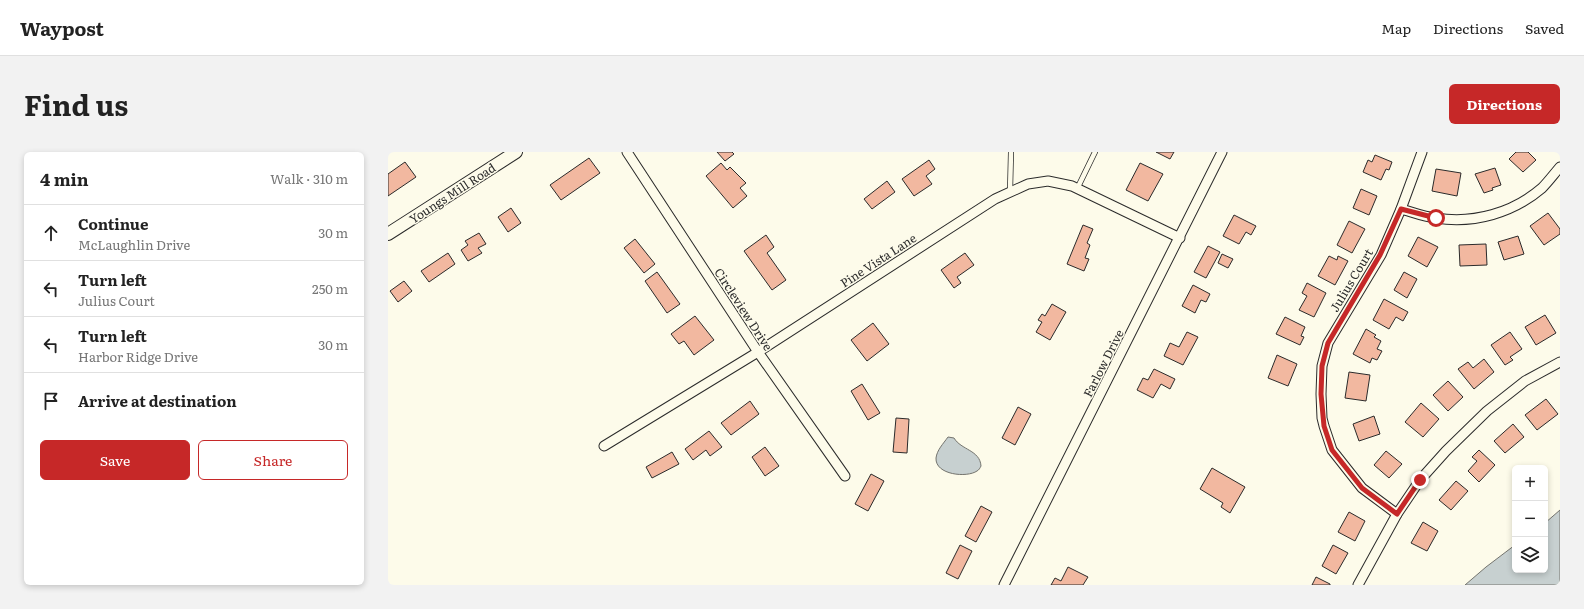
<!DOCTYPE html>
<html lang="en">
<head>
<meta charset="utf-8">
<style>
	:root { --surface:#fff; --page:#f2f2f2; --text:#222; --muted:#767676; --line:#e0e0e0; --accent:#c62828 }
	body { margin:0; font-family:Literata,serif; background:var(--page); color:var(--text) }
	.controls { position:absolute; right:12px; bottom:12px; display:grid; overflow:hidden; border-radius:6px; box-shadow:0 2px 6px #0003 }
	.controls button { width:36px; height:36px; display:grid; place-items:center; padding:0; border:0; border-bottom:1px solid var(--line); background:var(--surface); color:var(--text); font:20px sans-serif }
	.stop { position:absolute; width:12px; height:12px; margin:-9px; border:3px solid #c62828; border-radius:50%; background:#fff }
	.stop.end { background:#c62828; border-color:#fff; box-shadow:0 1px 4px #0008 }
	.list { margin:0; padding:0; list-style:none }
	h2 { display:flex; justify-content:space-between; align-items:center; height:52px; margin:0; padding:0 16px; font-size:17px }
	h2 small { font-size:13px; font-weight:400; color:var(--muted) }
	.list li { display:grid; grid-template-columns:26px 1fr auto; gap:12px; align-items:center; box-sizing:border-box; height:56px; padding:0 16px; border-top:1px solid var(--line) }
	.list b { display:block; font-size:15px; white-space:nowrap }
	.list p { margin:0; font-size:13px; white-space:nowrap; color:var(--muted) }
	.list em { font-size:13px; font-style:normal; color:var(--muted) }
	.actions { display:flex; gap:8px; padding:12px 16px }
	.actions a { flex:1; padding:9px 0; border:1px solid var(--accent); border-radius:6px; text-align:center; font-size:14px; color:var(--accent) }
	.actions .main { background:var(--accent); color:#fff }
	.icon { flex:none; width:22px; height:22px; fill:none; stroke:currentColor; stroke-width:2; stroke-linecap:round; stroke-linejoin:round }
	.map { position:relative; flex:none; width:1172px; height:433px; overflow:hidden; border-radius:6px }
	header { display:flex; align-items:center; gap:24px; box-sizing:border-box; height:56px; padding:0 20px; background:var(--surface); border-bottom:1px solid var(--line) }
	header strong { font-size:19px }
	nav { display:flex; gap:22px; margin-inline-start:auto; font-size:14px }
	.intro { display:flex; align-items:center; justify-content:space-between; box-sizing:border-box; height:96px; padding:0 24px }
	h1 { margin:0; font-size:28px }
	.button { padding:10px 18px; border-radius:6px; background:var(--accent); color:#fff; font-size:14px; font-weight:700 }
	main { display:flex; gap:24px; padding:0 24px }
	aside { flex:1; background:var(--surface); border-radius:6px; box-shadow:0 2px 6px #0003 }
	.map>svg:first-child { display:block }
</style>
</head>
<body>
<header>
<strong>Waypost</strong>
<nav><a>Map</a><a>Directions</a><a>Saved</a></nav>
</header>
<div class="intro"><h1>Find us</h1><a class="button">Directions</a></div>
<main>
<aside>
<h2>4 min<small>Walk · 310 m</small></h2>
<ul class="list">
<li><svg class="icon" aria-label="ahead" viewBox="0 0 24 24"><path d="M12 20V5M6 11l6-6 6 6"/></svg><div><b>Continue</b><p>McLaughlin Drive</p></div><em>30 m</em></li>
<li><svg class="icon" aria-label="left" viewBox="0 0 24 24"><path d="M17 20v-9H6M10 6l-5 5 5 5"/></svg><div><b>Turn left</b><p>Julius Court</p></div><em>250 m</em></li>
<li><svg class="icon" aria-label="left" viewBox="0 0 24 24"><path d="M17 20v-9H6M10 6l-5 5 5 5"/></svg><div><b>Turn left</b><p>Harbor Ridge Drive</p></div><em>30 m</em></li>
<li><svg class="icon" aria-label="arrive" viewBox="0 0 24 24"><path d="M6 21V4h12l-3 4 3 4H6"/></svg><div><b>Arrive at destination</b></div></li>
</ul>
<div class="actions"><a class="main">Save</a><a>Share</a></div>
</aside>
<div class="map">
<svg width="1172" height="433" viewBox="0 0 1172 433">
	<rect width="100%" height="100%" fill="#fdfbea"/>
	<g fill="#c7d0d0" stroke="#74746e">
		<path d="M 560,285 L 566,286 C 573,298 592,298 593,314 C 592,316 591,318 589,319 C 579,326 547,323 548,306 C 549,298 555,292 560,285 Z"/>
		<polygon points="1172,358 1172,433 1077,433 1098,415 1127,393 1127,418 1157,418 1157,371"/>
	</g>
	<g fill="#f2b8a0" stroke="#2b2b2b">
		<polygon points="329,0 344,0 346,2 337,9"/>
		<polygon points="768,0 786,0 782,7"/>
		<polygon points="1128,0 1140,0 1148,8 1135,20 1121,7"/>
		<polygon points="987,3 1004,10 1001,18 998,17 993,28 975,20 980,8 984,10"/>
		<polygon points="201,6 212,21 173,48 162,33"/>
		<polygon points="541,8 547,17 538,24 544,32 526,44 514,27"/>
		<polygon points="17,10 28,25 0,44 0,22"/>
		<polygon points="333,11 339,18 342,15 358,31 352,36 359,44 345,56 318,24"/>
		<polygon points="752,11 775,22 760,49 738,38"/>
		<polygon points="1107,16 1113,33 1104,36 1105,38 1096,41 1087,22"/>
		<polygon points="1048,17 1073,21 1069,44 1044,39"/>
		<polygon points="499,29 507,40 484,57 476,47"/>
		<polygon points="973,37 989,44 981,63 965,56"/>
		<polygon points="123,56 133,71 120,80 110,65"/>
		<polygon points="1160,61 1172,77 1172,82 1156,93 1142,74"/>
		<polygon points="846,63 868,74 863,83 858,80 851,92 835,84"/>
		<polygon points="961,69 977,77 964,101 949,93"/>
		<polygon points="695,73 705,77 699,91 702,93 697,106 701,107 696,119 679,112"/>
		<polygon points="91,81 98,92 90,96 94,101 80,109 73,98 80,93 77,89"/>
		<polygon points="378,83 386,95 379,101 398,128 384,138 356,99"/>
		<polygon points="1130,84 1136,102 1116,108 1110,90"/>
		<polygon points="1030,85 1050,95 1039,115 1020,104"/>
		<polygon points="247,87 267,112 256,121 236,96"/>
		<polygon points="1098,92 1099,113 1072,114 1071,93"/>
		<polygon points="820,94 832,100 818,126 806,120"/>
		<polygon points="60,101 67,112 41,130 33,119"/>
		<polygon points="577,101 586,113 569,125 573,131 566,136 553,118"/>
		<polygon points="834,102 845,107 840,116 830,111"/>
		<polygon points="941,104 949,108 950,104 960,109 947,133 930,124"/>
		<polygon points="269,120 292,152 279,161 257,129"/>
		<polygon points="1016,120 1029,127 1019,146 1006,138"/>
		<polygon points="16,129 24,139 10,150 2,139"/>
		<polygon points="919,131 938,141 926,165 911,158 919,144 914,141"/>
		<polygon points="805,133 822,142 818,150 813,148 807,161 794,154"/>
		<polygon points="996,147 1020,160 1015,169 1008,165 1001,177 985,168"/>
		<polygon points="664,152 678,160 662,188 648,180 654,170 650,168 654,162 657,164"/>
		<polygon points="1157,163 1168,181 1148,193 1137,175"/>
		<polygon points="307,164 326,188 306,203 296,189 291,192 283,182"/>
		<polygon points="897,165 917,175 913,184 916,185 912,193 888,182"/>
		<polygon points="485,171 501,192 479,209 463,188"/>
		<polygon points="978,177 988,183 986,185 993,189 989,197 994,199 989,208 984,206 982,211 965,202"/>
		<polygon points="799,180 810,185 795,213 776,204 782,191 791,195"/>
		<polygon points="1122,180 1134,197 1122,205 1125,208 1117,213 1103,193"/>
		<polygon points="889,203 909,212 900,234 880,226"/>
		<polygon points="1096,207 1106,220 1086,237 1070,217 1080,210 1085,216"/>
		<polygon points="766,217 787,227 782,237 773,232 765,246 749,238 755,226 760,228"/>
		<polygon points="961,220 982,223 978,249 957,246"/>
		<polygon points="1060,229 1075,245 1060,259 1045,243"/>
		<polygon points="474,232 492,261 480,268 463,239"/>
		<polygon points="1158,247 1170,262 1149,278 1137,263"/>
		<polygon points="362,249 371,262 343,283 333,271"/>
		<polygon points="1033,251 1051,267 1035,285 1017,270"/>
		<polygon points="630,255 643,262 627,293 614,286"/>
		<polygon points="986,264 992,282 971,289 965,272"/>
		<polygon points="508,266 521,267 519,301 505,300"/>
		<polygon points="1125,272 1136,285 1117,301 1106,289"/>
		<polygon points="321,279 334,295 322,304 318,298 305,308 297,297"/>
		<polygon points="377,295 391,314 377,324 364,305"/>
		<polygon points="1091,298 1107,313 1091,330 1080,319 1089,309 1084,305"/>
		<polygon points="998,299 1014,312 1001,326 986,313"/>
		<polygon points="284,300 291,312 264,326 258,315"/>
		<polygon points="824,316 857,335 842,361 833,355 835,351 812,337"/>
		<polygon points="483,322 496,329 480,359 467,352"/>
		<polygon points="1068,329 1080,339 1063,358 1051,348"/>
		<polygon points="593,354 604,360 588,390 577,384"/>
		<polygon points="961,360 977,369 967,389 950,380"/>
		<polygon points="1035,370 1050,379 1039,399 1023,391"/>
		<polygon points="572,393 584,399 570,427 558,421"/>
		<polygon points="945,393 960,401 948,422 934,414"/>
		<polygon points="680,415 700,425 695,433 663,433 667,426 673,429"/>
		<polygon points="928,425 942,432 942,433 924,433"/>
	</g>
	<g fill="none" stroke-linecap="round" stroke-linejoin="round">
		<defs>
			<g id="lane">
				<polyline points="689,37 707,0"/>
				<polyline points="622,40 623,0"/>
			</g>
			<g id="street">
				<polyline points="239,0 370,200 457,324"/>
				<path d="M 1013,57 C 1024,60 1036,65 1048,66 C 1086,72 1125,61 1154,36 C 1160,30 1166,22 1172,15"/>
				<polyline points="216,294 370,200 607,47 640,32 660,29 684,34 792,86"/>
				<polyline points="1009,362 974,336 944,298 936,274 934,266 933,242 934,214 940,191 993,103 1013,57 1034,0"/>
				<polyline points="616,433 834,0"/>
				<polyline points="970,433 1009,362 1032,328 1058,299 1099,259 1137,229 1172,210"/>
			</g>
			<polyline id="secondary" points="0,82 128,0"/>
		</defs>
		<use href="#lane" stroke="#2b2b2b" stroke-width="6"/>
		<use href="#street" stroke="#2b2b2b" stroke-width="11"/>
		<use href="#secondary" stroke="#2b2b2b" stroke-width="14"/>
		<use href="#lane" stroke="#fdfbea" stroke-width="4.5"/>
		<use href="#street" stroke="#fdfbea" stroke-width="9"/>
		<use href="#secondary" stroke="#fdfbea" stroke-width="12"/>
	</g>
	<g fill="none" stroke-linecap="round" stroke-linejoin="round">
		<polyline stroke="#c62828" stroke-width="5" points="1032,328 1009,362 974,336 944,298 936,274 933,242 934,214 940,191 992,103 1013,57 1048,66"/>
	</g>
	<g text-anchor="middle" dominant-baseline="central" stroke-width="3" stroke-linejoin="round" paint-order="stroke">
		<g font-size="12" fill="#2b2b2b" stroke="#fdfbea">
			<text transform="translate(64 41) rotate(-33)">Youngs Mill Road</text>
			<text transform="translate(490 108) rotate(-33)">Pine Vista Lane</text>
			<text transform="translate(963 128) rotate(-59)">Julius Court</text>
			<text transform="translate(356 157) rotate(57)">Circleview Drive</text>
			<text transform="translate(715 211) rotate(-63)">Farlow Drive</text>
		</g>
	</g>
</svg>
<div class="controls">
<button>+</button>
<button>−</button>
<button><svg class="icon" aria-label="layers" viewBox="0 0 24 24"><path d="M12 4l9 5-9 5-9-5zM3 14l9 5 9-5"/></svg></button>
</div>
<div class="stop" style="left:1048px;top:66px"></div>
<div class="stop end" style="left:1032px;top:328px"></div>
</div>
</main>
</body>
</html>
